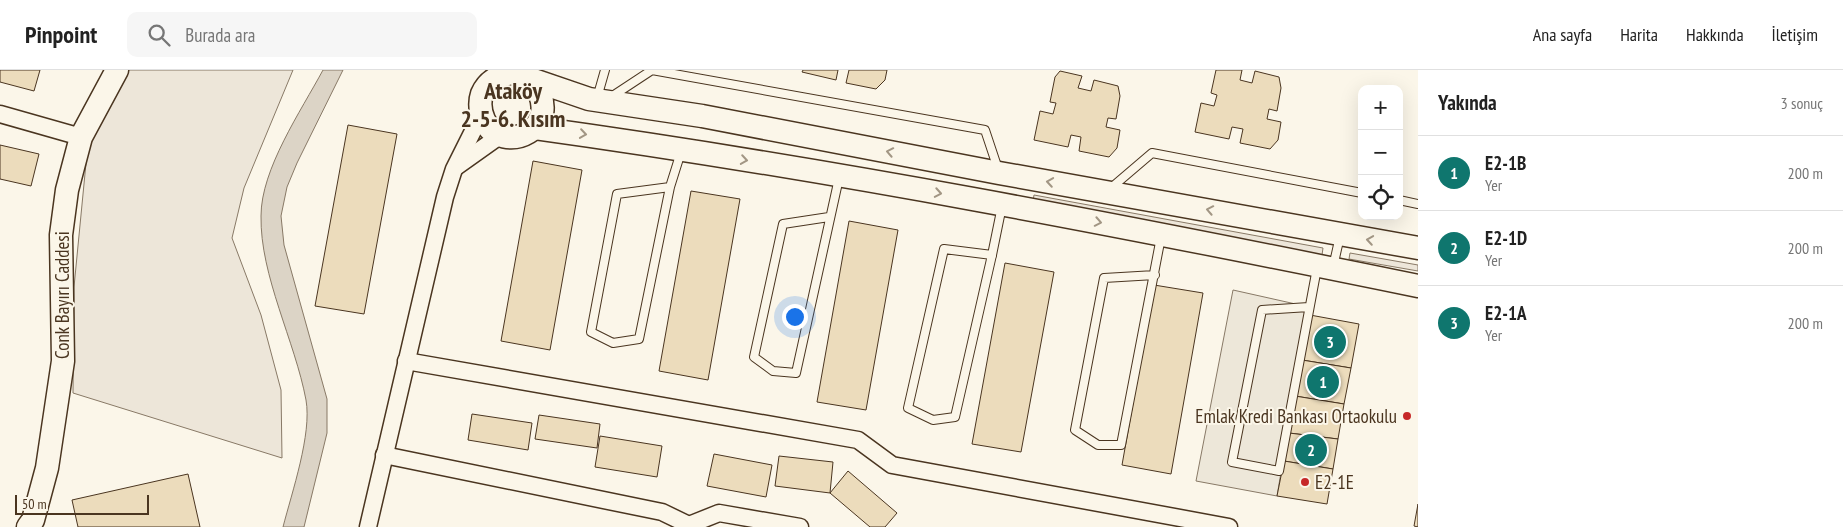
<!DOCTYPE html>
<html lang="tr">
<head>
<meta charset="utf-8">
<style>
	:root { --surface:#fff; --page:#f6f6f6; --text:#222; --muted:#767676; --line:#e0e0e0; --accent:#0f766e }
	body { margin:0; font-family:"PT Sans Narrow",sans-serif; background:var(--page); color:var(--text) }
	.controls { position:absolute; right:15px; top:15px; display:grid; overflow:hidden; border-radius:10px; box-shadow:0 5px 20px #0002 }
	.controls button { width:45px; height:45px; display:grid; place-items:center; padding:0; border:0; border-bottom:1px solid var(--line); background:var(--surface); color:var(--text); font:25px sans-serif }
	.scale { position:absolute; left:15px; bottom:12px; width:134px; box-sizing:border-box; padding-left:5px; border:2px solid #4a3520; border-top:0; font-size:14px; line-height:18px; white-space:nowrap; color:#4a3520; -webkit-text-stroke:4px #fbf6e9; paint-order:stroke }
	.you { position:absolute; left:794px; top:246px; width:18px; height:18px; margin:-12px; border:4px solid #fff; border-radius:50%; background:#1a73e8; box-shadow:0 0 0 8px #1a73e833 }
	.badge { display:grid; place-items:center; width:32px; height:32px; border-radius:50%; background:var(--accent); color:#fff; font-size:16px; font-weight:700 }
	.pin { position:absolute; translate:-50% -50%; border:2px solid #fff; box-shadow:0 1px 5px #0006 }
	.list { margin:0; padding:0; list-style:none }
	h2 { display:flex; justify-content:space-between; align-items:center; height:65px; margin:0; padding:0 20px; font-size:21px }
	h2 small { font-size:16px; font-weight:400; color:var(--muted) }
	.list li { display:grid; grid-template-columns:32px 1fr auto; gap:15px; align-items:center; box-sizing:border-box; height:75px; padding:0 20px; border-top:1px solid var(--line) }
	.list b { display:block; font-size:19px; white-space:nowrap }
	.list p { margin:0; font-size:16px; white-space:nowrap; color:var(--muted) }
	.list em { font-size:16px; font-style:normal; color:var(--muted) }
	.icon { flex:none; width:28px; height:28px; fill:none; stroke:currentColor; stroke-width:2; stroke-linecap:round; stroke-linejoin:round }
	.map { position:relative; flex:none; width:1418px; height:457px; overflow:hidden }
	header { display:flex; align-items:center; gap:30px; box-sizing:border-box; height:70px; padding:0 25px; background:var(--surface); border-bottom:1px solid var(--line) }
	header strong { font-size:24px }
	nav { display:flex; gap:28px; margin-inline-start:auto; font-size:18px }
	.search { width:350px; height:45px; background:var(--page); display:flex; align-items:center; gap:12px; box-sizing:border-box; padding:0 18px; border-radius:10px; color:var(--muted); font-size:19px }
	main { display:flex }
	aside { flex:1; background:var(--surface) }
	.map>svg:first-child { display:block }
</style>
</head>
<body>
<header>
<strong>Pinpoint</strong>
<div class="search"><svg class="icon" aria-label="search" viewBox="0 0 24 24"><circle cx="10" cy="10" r="6"/><path d="M15 15l6 6"/></svg>Burada ara</div>
<nav><a>Ana sayfa</a><a>Harita</a><a>Hakkında</a><a>İletişim</a></nav>
</header>
<main>
<div class="map">
<svg width="1418" height="457" viewBox="0 0 1418 457">
	<rect width="100%" height="100%" fill="#fbf6e9"/>
	<g fill="#ede6d9" stroke="#887966">
		<polygon points="125,0 293,0 244,118 232,168 261,245 281,320 282,388 73,323 74,217 87,83 116,13"/>
		<polygon points="1034,125 1323,178 1322,185 1033,131"/>
		<polygon points="1350,183 1418,195 1418,201 1349,189"/>
	</g>
	<polygon fill="#ede7d9" stroke="#887966" points="1233,220 1309,237 1277,426 1196,411"/>
	<path fill="#dcd4c6" stroke="#887966" d="M 323,0 L 343,0 L 297,93 L 287,117 L 281,146 L 284,175 L 327,329 L 327,363 L 304,457 L 283,457 C 292,422 312,364 306,330 C 295,271 260,206 261,146 C 261,99 301,41 323,0 Z"/>
	<g fill="#ecdcbc" stroke="#4a3520">
		<polygon points="0,0 40,0 34,21 0,12"/>
		<polygon points="803,0 838,0 836,10 802,2"/>
		<polygon points="849,0 887,0 885,10 876,19 846,13"/>
		<polygon points="1216,0 1242,0 1240,10 1252,13 1255,1 1279,7 1281,18 1277,41 1269,39 1267,49 1281,52 1278,70 1270,79 1240,73 1243,59 1232,57 1229,69 1195,62 1201,33 1214,36 1217,25 1211,23"/>
		<polygon points="1060,1 1082,6 1078,18 1091,21 1094,10 1118,16 1120,26 1116,49 1108,48 1106,57 1120,60 1117,78 1109,87 1079,81 1081,67 1071,65 1068,77 1034,70 1040,41 1053,44 1056,33 1050,32 1055,7"/>
		<polygon points="348,55 397,64 364,244 315,236"/>
		<polygon points="0,75 39,84 31,116 0,109"/>
		<polygon points="533,91 582,100 550,280 501,271"/>
		<polygon points="691,121 740,129 708,310 659,301"/>
		<polygon points="849,151 898,160 866,340 817,332"/>
		<polygon points="1005,193 1054,202 1021,382 972,374"/>
		<polygon points="1154,215 1203,223 1171,404 1122,395"/>
		<polygon points="1310,245 1359,254 1351,298 1302,290"/>
		<polygon points="1302,290 1351,298 1344,334 1295,326"/>
		<polygon points="1295,326 1344,334 1338,369 1289,363"/>
		<polygon points="472,344 532,353 528,380 468,370"/>
		<polygon points="539,345 600,354 597,378 535,369"/>
		<polygon points="1289,363 1338,369 1333,399 1284,391"/>
		<polygon points="600,366 662,376 657,407 595,397"/>
		<polygon points="714,384 772,395 766,427 707,416"/>
		<polygon points="779,386 833,392 830,423 775,416"/>
		<polygon points="1284,391 1333,399 1327,434 1277,426"/>
		<polygon points="848,401 897,443 885,457 870,457 830,423"/>
		<polygon points="188,404 200,457 78,457 72,430"/>
		<polygon points="1418,434 1418,457 1414,456"/>
	</g>
	<g fill="none" stroke-linecap="round" stroke-linejoin="round">
		<defs>
			<g id="lane">
				<polyline points="611,27 652,0 985,60 998,99"/>
				<polyline points="597,28 605,0"/>
				<polyline points="670,117 617,124 591,262 613,273 639,269 670,117 681,82"/>
				<polyline points="1111,118 1152,83 1362,123"/>
				<polyline points="1399,130 1418,134"/>
				<polyline points="829,147 783,154 754,287 773,301 796,303 839,108"/>
				<polygon points="944,179 992,185 955,347 933,350 908,338"/>
				<polyline points="992,185 1002,136"/>
				<polyline points="1333,197 1340,166"/>
				<polyline points="1155,205 1104,208 1075,360 1098,375 1121,375 1161,167"/>
				<polyline points="1309,237 1262,240 1232,392 1279,401 1317,198"/>
			</g>
			<g id="street">
				<polyline points="0,44 81,67"/>
				<polyline points="456,97 501,65"/>
				<polyline points="406,291 858,370 892,395 1229,457"/>
				<polyline points="384,385 662,442 693,457"/>
				<polyline points="689,455 719,443 800,457"/>
				<polyline points="368,457 445,127 454,99 481,45"/>
			</g>
			<g id="secondary">
				<path d="M 532,11 C 568,58 502,88 484,50 C 480,41 479,33 482,24 C 488,10 499,5 513,3 L 589,29 L 702,46 L 999,103 L 1418,178"/>
				<path d="M 535,58 C 831,99 1125,156 1418,216"/>
				<polyline points="28,457 33,450 47,398 63,291 61,165 67,120 81,67 117,0"/>
			</g>
		</defs>
		<use href="#lane" stroke="#4a3520" stroke-width="10"/>
		<use href="#street" stroke="#4a3520" stroke-width="19"/>
		<use href="#secondary" stroke="#4a3520" stroke-width="25"/>
		<use href="#lane" stroke="#fbf6e9" stroke-width="8"/>
		<use href="#street" stroke="#fbf6e9" stroke-width="16"/>
		<use href="#secondary" stroke="#fbf6e9" stroke-width="22"/>
	</g>
	<defs><path id="oneway-chevron" d="M-2-3.5L2.5 0L-2 3.5" fill="none" stroke-width="1.6" stroke-linecap="round" stroke-linejoin="round" transform="scale(1.25)"/></defs>
	<g stroke="#a29684">
		<use href="#oneway-chevron" transform="translate(583 64) rotate(8)"/>
		<use href="#oneway-chevron" transform="translate(890 82) rotate(-169)"/>
		<use href="#oneway-chevron" transform="translate(744 90) rotate(9)"/>
		<use href="#oneway-chevron" transform="translate(1050 112) rotate(-171)"/>
		<use href="#oneway-chevron" transform="translate(938 123) rotate(10)"/>
		<use href="#oneway-chevron" transform="translate(1210 140) rotate(-169)"/>
		<use href="#oneway-chevron" transform="translate(1098 152) rotate(11)"/>
		<use href="#oneway-chevron" transform="translate(1370 170) rotate(-171)"/>
	</g>
	<g fill="#c62828" stroke="#fbf6e9" stroke-width="2">
		<circle cx="1407" cy="346" r="5"/>
		<circle cx="1305" cy="412" r="5"/>
	</g>
	<g text-anchor="middle" dominant-baseline="central" stroke-width="4" stroke-linejoin="round" paint-order="stroke">
		<g font-size="19" fill="#4a3520" stroke="#fbf6e9">
			<text transform="translate(62 225) rotate(-90)">Conk Bayırı Caddesi</text>
		</g>
		<g font-size="19" fill="#4a3520" stroke="#fbf6e9" text-anchor="end">
			<text x="1397" y="346">Emlak Kredi Bankası Ortaokulu</text>
			<text x="1315" y="412" text-anchor="start">E2-1E</text>
		</g>
		<g font-size="24" font-weight="bold" fill="#4a3520" stroke="#fbf6e9">
			<text x="513" y="20">Ataköy<tspan x="513" dy="28">2-5-6. Kısım</tspan></text>
		</g>
	</g>
</svg>
<div class="controls">
<button>+</button>
<button>−</button>
<button><svg class="icon" aria-label="locate" viewBox="0 0 24 24"><circle cx="12" cy="12" r="6"/><path d="M12 2v4M12 18v4M2 12h4M18 12h4"/></svg></button>
</div>
<div class="scale">50 m</div>
<div class="you"></div>
<div class="pin badge" style="left:1323px;top:312px">1</div>
<div class="pin badge" style="left:1311px;top:380px">2</div>
<div class="pin badge" style="left:1330px;top:272px">3</div>
</div>
<aside>
<h2>Yakında<small>3 sonuç</small></h2>
<ul class="list">
<li><span class="badge">1</span><div><b>E2-1B</b><p>Yer</p></div><em>200 m</em></li>
<li><span class="badge">2</span><div><b>E2-1D</b><p>Yer</p></div><em>200 m</em></li>
<li><span class="badge">3</span><div><b>E2-1A</b><p>Yer</p></div><em>200 m</em></li>
</ul>
</aside>
</main>
</body>
</html>
